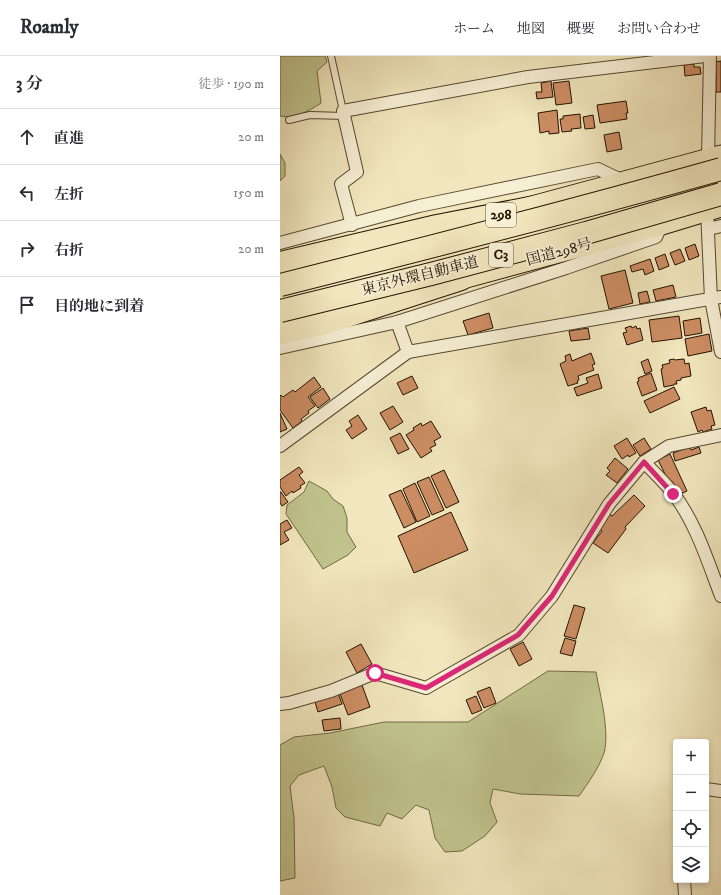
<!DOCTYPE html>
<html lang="ja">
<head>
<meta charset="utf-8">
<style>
	:root { --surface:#fff; --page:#f7f7f7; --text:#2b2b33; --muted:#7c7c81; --line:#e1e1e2 }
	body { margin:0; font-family:"IM FELL DW Pica","Noto Serif JP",serif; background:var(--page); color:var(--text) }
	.controls { position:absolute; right:12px; bottom:12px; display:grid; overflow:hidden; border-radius:4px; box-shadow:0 2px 6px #0003 }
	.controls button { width:36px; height:36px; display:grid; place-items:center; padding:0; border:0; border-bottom:1px solid var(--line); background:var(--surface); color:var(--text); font:20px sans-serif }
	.stop { position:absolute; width:12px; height:12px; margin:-9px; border:3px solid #db2777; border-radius:50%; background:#fff }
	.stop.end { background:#db2777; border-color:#fff; box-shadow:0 1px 4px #0008 }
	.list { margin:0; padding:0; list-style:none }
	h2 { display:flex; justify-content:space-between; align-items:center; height:52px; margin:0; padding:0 16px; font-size:17px }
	h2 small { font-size:13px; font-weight:400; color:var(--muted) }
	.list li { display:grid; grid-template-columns:26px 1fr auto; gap:12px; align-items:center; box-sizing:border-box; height:56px; padding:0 16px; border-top:1px solid var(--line) }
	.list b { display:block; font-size:15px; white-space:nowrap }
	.list em { font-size:13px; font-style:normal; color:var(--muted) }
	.icon { flex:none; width:22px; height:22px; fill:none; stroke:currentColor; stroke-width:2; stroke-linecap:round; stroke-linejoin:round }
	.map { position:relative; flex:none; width:441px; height:839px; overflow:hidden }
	header { display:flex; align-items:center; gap:24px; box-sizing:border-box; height:56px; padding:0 20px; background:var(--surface); border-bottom:1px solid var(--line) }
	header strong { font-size:19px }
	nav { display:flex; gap:22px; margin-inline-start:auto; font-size:14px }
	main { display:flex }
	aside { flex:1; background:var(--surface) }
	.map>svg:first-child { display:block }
</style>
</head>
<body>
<header>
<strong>Roamly</strong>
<nav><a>ホーム</a><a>地図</a><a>概要</a><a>お問い合わせ</a></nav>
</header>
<main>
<aside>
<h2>3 分<small>徒歩 · 190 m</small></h2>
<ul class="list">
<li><svg class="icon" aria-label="ahead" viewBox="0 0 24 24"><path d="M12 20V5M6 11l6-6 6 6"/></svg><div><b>直進</b></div><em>20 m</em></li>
<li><svg class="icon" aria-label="left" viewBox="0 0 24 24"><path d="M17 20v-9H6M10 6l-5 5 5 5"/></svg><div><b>左折</b></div><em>150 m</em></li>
<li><svg class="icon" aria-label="right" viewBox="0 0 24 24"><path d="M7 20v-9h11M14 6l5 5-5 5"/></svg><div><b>右折</b></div><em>20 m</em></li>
<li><svg class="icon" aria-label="arrive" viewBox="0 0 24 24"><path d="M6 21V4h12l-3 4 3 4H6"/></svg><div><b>目的地に到着</b></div></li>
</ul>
</aside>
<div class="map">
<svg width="441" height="839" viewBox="0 0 441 839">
	<rect width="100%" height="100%" fill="#f1e6bd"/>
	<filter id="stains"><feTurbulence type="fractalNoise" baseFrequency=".005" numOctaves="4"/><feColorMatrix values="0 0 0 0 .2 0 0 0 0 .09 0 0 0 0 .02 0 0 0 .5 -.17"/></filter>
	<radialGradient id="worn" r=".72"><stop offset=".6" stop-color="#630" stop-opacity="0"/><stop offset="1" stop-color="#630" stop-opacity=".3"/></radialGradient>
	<g fill="#c0c38d" stroke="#716a46">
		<path d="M 0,0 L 45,0 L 47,6 L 37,15 L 41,47 C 29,55 15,63 0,60 Z"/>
		<polygon points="0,98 5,107 5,120 0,125"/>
		<polygon points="29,425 47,435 53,443 63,450 67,462 67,476 76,491 68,499 43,513 6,458 7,449 24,436"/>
		<path d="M 268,615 L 316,616 C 320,639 330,675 324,697 C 319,712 308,727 299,740 L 240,738 L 213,733 L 210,747 L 217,766 L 205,780 L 182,795 L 165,796 L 155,782 L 149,754 L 136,749 L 122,763 L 107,757 L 100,770 L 65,761 L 56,752 L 52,731 L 44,710 L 19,719 L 10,730 L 14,762 L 15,822 L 0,825 L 0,689 L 14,681 L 50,677 L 104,666 L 188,666 Z"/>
	</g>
	<g fill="#cd8d63" stroke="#221200">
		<polygon points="441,5 441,36 436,36 436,6"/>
		<polygon points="414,8 414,11 420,11 421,18 405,20 404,9"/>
		<polygon points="271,25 273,41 257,43 256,36 262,36 261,27"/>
		<polygon points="289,25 292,47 276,49 273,27"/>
		<polygon points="346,45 348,57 346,57 347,63 320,67 317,49"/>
		<polygon points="277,54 279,77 269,78 269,75 260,77 258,57"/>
		<polygon points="300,58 301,72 291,73 292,75 282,76 280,63 283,63 283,60"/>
		<polygon points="313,59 315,72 305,73 303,61"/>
		<polygon points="339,76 342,93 327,96 324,79"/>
		<polygon points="415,188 419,200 409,204 405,192"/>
		<polygon points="400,193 405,205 395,209 390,197"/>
		<polygon points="385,198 389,210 379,214 375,202"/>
		<polygon points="370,203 374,215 365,219 363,213 352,216 350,210"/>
		<polygon points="345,214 353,247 329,253 321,220"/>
		<polygon points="393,229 396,241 376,245 373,234"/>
		<polygon points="367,235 370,246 360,248 358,237"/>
		<polygon points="209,257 213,272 188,279 183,265"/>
		<polygon points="399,260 402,282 372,286 369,264"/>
		<polygon points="420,262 422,277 405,280 403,265"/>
		<polygon points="351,270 352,272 356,270 357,273 360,272 363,284 347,289 343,277 347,276 345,272"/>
		<polygon points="308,272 310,283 291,285 289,275"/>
		<polygon points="429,278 432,295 408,300 405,283"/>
		<polygon points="311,297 315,308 312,309 314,314 298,320 299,324 297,325 298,327 288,330 280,308 286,305 285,300 290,298 292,305"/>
		<polygon points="368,303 372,315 365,318 361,306"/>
		<polygon points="394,303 395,304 404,303 405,308 409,307 411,320 401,322 401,324 396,325 397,328 394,328 394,329 384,331 381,313 383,312 382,309 390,307 389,304"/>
		<polygon points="371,317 377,334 362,340 357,326 359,325 358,322"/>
		<polygon points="318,318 322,332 297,340 294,332 308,327 306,322"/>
		<polygon points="132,320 138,332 123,339 117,327"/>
		<polygon points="34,321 41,331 28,341 35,350 28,355 29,357 21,363 22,365 13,372 0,354 0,340 1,339 3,341 13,334 15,336"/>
		<polygon points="394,331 400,343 370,357 364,345"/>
		<polygon points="43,332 50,343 38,352 30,341"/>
		<polygon points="113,350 123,366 110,374 100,357"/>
		<polygon points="426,351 427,355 431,354 435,369 431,370 432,373 423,376 422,374 418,376 411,356"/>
		<polygon points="0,357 7,373 0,376"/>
		<polygon points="78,359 87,373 72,383 66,374 72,370 69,365"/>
		<polygon points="151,365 161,381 154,385 156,389 150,392 152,395 141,402 126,379 134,374 133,372 141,367 142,370"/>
		<polygon points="120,377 129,393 118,398 110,382"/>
		<polygon points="347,382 356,397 349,401 348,399 342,403 334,390"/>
		<polygon points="364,382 371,393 360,400 353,389"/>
		<polygon points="410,391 411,394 419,391 421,397 395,405 393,397"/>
		<polygon points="390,398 407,435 398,439 392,425 389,426 378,404"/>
		<polygon points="335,402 348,413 337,427 326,419 330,415 327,412"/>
		<polygon points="19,411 23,416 19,419 25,427 20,430 21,432 13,437 12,435 6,440 0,431 0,424"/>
		<polygon points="164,414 179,446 166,452 151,420"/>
		<polygon points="149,421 164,454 152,459 137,426"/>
		<polygon points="135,427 150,460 137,466 123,433"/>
		<polygon points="121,434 136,466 124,472 109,439"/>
		<polygon points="0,436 1,436 8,446 2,450 0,447"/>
		<polygon points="354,439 365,450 345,471 346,473 328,497 313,487 322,475 317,471 328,457 332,460"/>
		<polygon points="171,456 188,494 134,517 118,480"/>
		<polygon points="7,464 12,472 4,476 9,484 0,489 0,468"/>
		<polygon points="294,549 305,552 296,583 284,580"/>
		<polygon points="285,582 296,585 292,600 280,597"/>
		<polygon points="243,586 252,603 239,610 230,593"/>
		<polygon points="81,588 92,608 77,617 66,596"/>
		<polygon points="82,629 90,651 68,659 60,638"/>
		<polygon points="210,631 216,647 204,652 197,636"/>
		<polygon points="58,637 62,648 38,656 35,646"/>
		<polygon points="196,640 202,654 192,658 186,644"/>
		<polygon points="60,662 61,673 44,675 42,664"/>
	</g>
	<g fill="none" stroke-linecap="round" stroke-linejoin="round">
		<defs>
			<g id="service">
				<polyline points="51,0 63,55"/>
				<polyline points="9,64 30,59 65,60"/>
			</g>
			<g id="minor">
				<polyline points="430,0 427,154 431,243 441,296"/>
				<polyline points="72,169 61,128 77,116 63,55 248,21 425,0"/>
				<polyline points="428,173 441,170"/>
				<polyline points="0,187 139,150 318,113 345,126"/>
				<polyline points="117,266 128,296"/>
				<polyline points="0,292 117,266 286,212 376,181 382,168"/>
				<polyline points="0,390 128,296 441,241"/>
				<path d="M 364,406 C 374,416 384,426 393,437 C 416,467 428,506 441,540"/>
				<polyline points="0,648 9,647 51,635 95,617 146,632 239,579 272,540 329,448 364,406 389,390 441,379"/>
				<polyline points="426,733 441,735"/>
				<polyline points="404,824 405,839"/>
			</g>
			<g id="trunk">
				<polyline points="237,155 441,100"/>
				<polyline points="164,227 382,168 441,150"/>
			</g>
			<g id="motorway">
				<polyline points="0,207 157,170 255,151"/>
				<polyline points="0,277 42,268 181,223"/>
			</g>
		</defs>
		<use href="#service" stroke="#56472f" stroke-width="8"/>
		<use href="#minor" stroke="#56472f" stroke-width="14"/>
		<use href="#trunk" stroke="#221200" stroke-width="23"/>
		<use href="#motorway" stroke="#221200" stroke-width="24"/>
		<use href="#service" stroke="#f6efd4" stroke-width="6"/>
		<use href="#minor" stroke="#f6efd4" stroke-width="12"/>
		<use href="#trunk" stroke="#f1e6bd" stroke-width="21"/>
		<use href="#motorway" stroke="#f1e6bd" stroke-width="22"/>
		<defs>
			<g id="motorway-bridge">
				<path d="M 0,229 C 148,192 295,154 441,113"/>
				<polyline points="0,255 151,218 306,177 441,138"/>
			</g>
		</defs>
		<use href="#motorway-bridge" stroke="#221200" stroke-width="24" stroke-linecap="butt"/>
		<use href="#motorway-bridge" stroke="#f1e6bd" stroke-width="22"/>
	</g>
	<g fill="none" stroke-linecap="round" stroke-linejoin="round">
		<polyline stroke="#db2777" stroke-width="5" points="95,617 146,632 238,579 272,540 329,448 364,406 393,438"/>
	</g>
	<g text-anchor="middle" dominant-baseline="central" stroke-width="3.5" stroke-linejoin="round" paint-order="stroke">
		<g fill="#f6efd4" stroke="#625440" stroke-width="1">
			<rect x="206" y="147" width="30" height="24" rx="3"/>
			<rect x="209" y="187" width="24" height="24" rx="3"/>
		</g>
		<g font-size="14" font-weight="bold" fill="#221200">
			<text x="221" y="159">298</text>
			<text x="221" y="199">C3</text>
		</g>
		<g font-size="15" fill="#221200" stroke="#f6efd4">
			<text transform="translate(279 196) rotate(-15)">国道298号</text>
			<text transform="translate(140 220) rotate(-14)">東京外環自動車道</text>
		</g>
	</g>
	<rect width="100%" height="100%" filter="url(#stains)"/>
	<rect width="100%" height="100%" fill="url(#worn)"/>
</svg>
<div class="controls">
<button>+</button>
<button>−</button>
<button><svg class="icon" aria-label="locate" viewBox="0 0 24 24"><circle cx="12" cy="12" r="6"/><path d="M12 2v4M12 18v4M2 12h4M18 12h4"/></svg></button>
<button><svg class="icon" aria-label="layers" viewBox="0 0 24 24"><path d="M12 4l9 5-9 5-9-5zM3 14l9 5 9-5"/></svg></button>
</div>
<div class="stop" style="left:95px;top:617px"></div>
<div class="stop end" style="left:393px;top:438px"></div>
</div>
</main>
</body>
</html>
